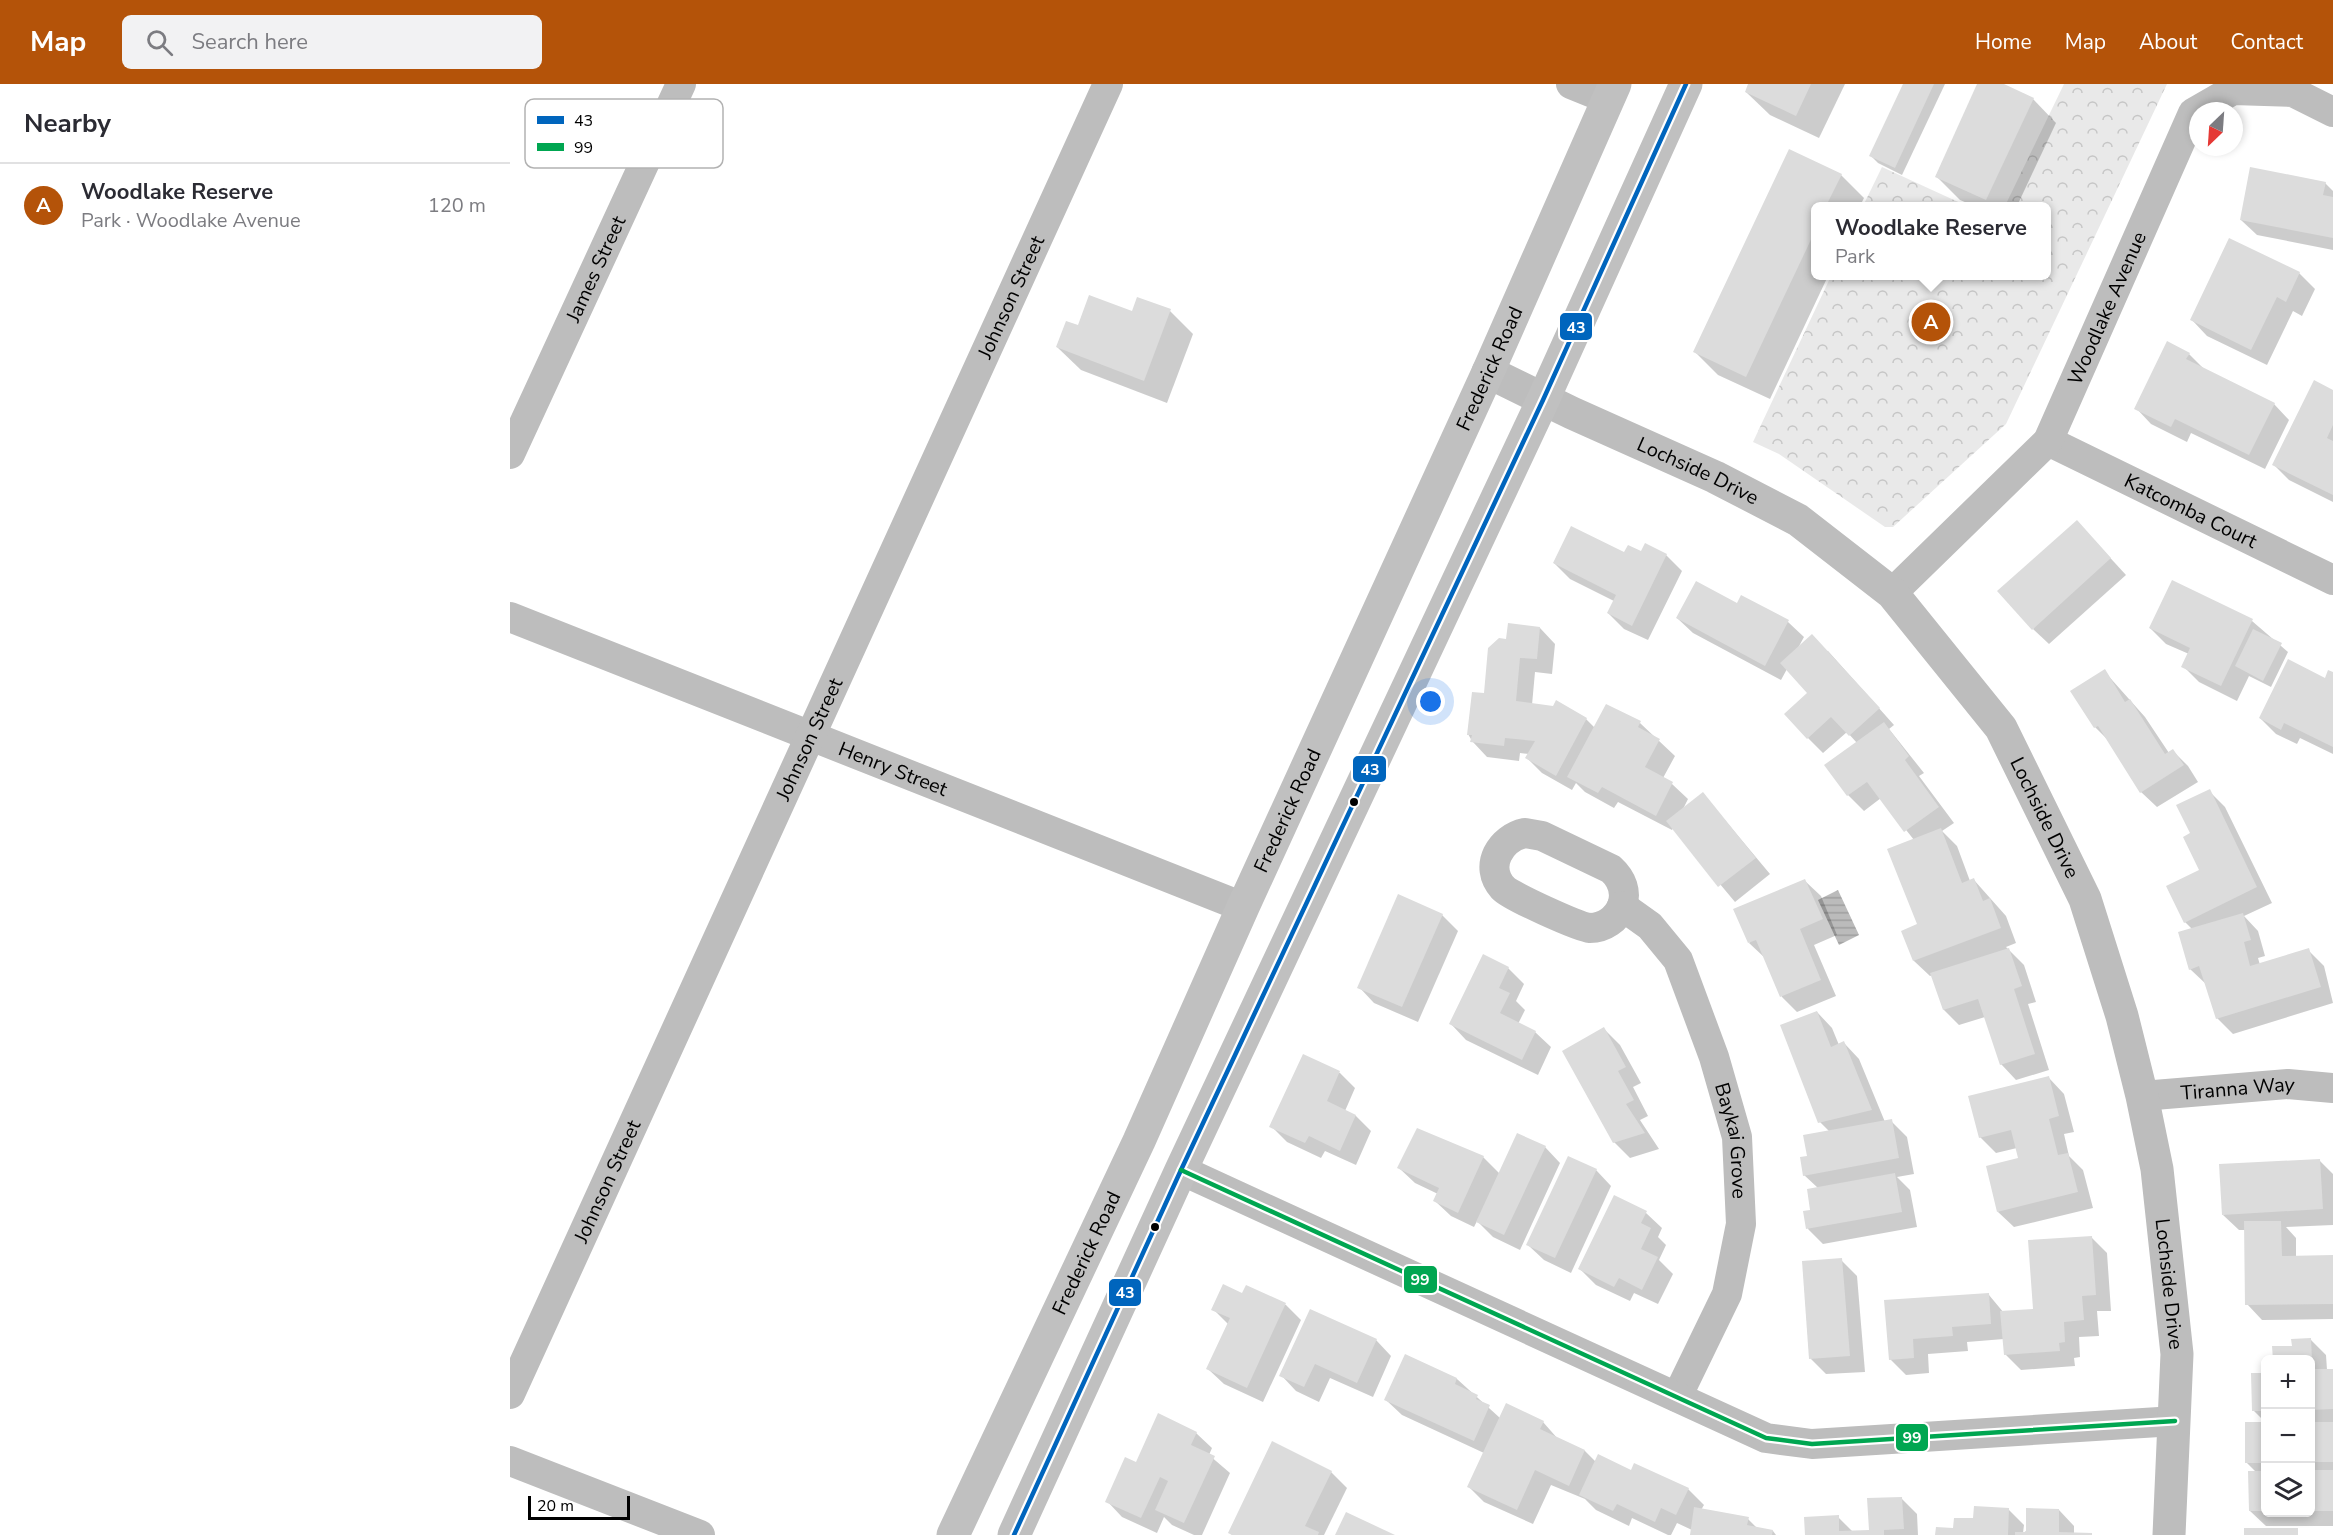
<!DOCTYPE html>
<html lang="en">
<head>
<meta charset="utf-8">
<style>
	:root { --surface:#fff; --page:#f2f2f3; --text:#2b2b33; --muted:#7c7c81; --line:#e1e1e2; --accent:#b45309 }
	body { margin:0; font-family:"Nunito Sans",sans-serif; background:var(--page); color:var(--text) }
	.controls { position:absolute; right:18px; bottom:18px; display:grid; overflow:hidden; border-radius:9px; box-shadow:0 3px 9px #0003 }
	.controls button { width:54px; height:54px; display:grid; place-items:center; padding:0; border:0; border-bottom:2px solid var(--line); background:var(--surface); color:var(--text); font:30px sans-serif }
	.compass { position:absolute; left:1679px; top:18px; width:54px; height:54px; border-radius:50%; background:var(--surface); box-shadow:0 3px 9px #0003; rotate:205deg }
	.scale { position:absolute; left:18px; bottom:15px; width:102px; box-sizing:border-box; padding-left:6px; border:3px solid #000; border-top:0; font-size:16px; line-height:21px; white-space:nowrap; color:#000; -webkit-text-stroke:4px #fff; paint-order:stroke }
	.you { position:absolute; left:921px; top:618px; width:21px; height:21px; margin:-15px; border:4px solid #fff; border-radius:50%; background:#1a73e8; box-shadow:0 0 0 9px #1a73e833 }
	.badge { display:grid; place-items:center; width:39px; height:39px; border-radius:50%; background:var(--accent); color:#fff; font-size:20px; font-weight:700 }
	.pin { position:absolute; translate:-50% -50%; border:3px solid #fff; box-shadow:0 2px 6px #0006 }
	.popup { position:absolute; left:1301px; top:118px; width:240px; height:78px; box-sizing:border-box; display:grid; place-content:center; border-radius:9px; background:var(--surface); filter:drop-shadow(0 2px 4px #0005); font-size:20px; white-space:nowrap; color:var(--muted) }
	.popup b { font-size:22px; color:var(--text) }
	.popup::after { content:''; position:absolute; left:50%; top:100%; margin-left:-12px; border:12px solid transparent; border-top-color:var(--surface) }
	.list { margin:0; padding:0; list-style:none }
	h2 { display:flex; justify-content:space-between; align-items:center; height:78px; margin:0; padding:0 24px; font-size:26px }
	h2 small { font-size:20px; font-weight:400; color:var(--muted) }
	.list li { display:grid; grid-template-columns:39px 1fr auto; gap:18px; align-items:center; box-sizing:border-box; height:84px; padding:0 24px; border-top:2px solid var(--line) }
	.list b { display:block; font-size:22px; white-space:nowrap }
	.list p { margin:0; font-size:20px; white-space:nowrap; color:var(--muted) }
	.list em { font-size:20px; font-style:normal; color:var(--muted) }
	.icon { flex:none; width:33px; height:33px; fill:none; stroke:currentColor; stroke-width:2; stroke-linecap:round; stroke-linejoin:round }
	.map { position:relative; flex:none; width:1823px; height:1451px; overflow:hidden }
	header { display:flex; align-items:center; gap:36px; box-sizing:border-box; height:84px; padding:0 30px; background:var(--accent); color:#fff }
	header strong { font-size:28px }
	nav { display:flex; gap:33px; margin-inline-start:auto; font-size:21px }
	.search { width:420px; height:54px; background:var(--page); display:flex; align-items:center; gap:15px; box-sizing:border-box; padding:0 21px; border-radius:9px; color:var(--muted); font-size:22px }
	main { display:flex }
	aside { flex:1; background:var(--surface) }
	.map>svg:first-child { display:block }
</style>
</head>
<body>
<header>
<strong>Map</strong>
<div class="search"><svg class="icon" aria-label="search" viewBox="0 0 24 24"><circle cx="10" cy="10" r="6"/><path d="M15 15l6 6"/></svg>Search here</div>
<nav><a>Home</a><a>Map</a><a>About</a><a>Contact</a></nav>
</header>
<main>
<aside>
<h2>Nearby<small></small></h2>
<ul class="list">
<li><span class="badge">A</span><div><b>Woodlake Reserve</b><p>Park · Woodlake Avenue</p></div><em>120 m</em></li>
</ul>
</aside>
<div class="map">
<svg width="1823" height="1451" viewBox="0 0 1823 1451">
	<defs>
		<pattern id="park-crowns" width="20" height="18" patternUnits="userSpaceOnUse" patternTransform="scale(1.5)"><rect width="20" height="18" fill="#e9e9e9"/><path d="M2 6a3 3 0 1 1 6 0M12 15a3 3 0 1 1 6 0" fill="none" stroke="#c6c6c6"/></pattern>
		<pattern id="water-rules" width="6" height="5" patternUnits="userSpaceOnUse" patternTransform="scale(1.5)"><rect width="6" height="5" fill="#bbb"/><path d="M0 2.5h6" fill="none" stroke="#9f9f9f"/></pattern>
	</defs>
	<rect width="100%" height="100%" fill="#fff"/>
	<g fill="url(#park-crowns)">
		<polygon points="1554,0 1657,0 1496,340 1383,443 1375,443 1269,370 1243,358 1321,192 1537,192 1537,122 1495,122"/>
		<polygon points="1372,83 1457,122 1353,122"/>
	</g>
	<polygon fill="url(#water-rules)" points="1328,806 1349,851 1329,861 1308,816"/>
	<g fill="#0003">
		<polygon points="1240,0 1335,0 1309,54 1260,31 1236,8"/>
		<polygon points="1394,0 1435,0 1392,91 1368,79 1361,72"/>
		<polygon points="1469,0 1491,0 1523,15 1546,39 1507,122 1464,122 1450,116 1426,92"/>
		<polygon points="1331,91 1354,114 1350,122 1306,122 1306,192 1318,192 1260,315 1208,291 1185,268"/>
		<polygon points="1815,99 1823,107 1823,166 1747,151 1731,136"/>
		<polygon points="1789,189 1805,205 1792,232 1783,227 1757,281 1697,252 1682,236"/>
		<polygon points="660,227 683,250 657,319 571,286 547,263 568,243 623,229"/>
		<polygon points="1679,270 1695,286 1764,320 1779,336 1755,385 1681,349 1677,358 1641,340 1626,324"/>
		<polygon points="1823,307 1823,418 1779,396 1764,381"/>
		<polygon points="1582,454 1616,491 1539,560 1523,545"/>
		<polygon points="1136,461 1156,471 1172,487 1138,556 1114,545 1098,529 1104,517 1060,495 1044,479 1132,469"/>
		<polygon points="1232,513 1278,538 1294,553 1288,564 1318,567 1384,641 1379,645 1414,689 1409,692 1444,739 1432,747 1447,762 1460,797 1464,796 1496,832 1506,859 1496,863 1514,881 1526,918 1518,920 1539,986 1506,996 1491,980 1475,933 1449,941 1434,926 1423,891 1420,892 1404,877 1393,848 1408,841 1404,756 1371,714 1354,727 1338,711 1347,659 1337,648 1313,669 1298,654 1299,609 1277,585 1271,596 1183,549 1167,534 1228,521"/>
		<polygon points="1742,537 1778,568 1761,603 1739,592 1727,617 1689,598 1673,582 1679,570 1656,560 1640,544"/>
		<polygon points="1030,544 1045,560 1042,590 1025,588 1022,621 1043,624 1047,618 1076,635 1085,644 1130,639 1165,672 1153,694 1162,700 1178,715 1172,727 1193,710 1260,790 1225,818 1163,744 1162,746 1108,718 1104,724 1075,708 1066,699 1062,706 1032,689 1017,674 1019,670 1010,669 1009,677 977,673 962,657 958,650 997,557"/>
		<polygon points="1594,587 1635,633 1659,669 1663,667 1678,682 1688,698 1647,723 1631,708 1600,658 1585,643"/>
		<polygon points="1823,590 1823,670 1790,654 1787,660 1766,650 1750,634"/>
		<polygon points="1699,707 1715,723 1762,819 1734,832 1748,847 1755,872 1748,874 1750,881 1798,866 1814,882 1823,919 1723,950 1707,934 1697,901 1680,885 1683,846 1675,838 1691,787 1682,750"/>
		<polygon points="1295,797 1311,812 1327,851 1304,861 1326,912 1287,928 1272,913 1255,874 1239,859"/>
		<polygon points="932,831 948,847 908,938 864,919 849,903"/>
		<polygon points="998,884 1014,900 1006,917 1015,926 1008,940 1025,948 1041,963 1028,991 956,956 941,940"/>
		<polygon points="1307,928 1322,944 1329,961 1334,959 1349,975 1375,1038 1381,1037 1397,1053 1404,1090 1387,1093 1400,1106 1407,1143 1313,1160 1298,1145 1308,1104 1294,1091 1299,1074 1320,1048 1310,1038"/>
		<polygon points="1094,945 1110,961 1131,999 1123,1003 1138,1032 1130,1036 1149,1065 1120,1074 1104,1058"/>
		<polygon points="794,972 830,989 845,1004 835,1027 846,1032 861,1047 846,1081 815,1067 811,1074 777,1058 761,1042"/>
		<polygon points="1539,994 1554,1010 1564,1048 1554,1050 1559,1072 1573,1086 1583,1124 1504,1143 1488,1128 1510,1076 1507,1064 1486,1069 1470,1053"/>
		<polygon points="1035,1063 1050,1079 1010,1166 983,1153 967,1137 964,1143 941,1132 925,1117 928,1110 905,1099 889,1084 973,1073 990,1090"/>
		<polygon points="1809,1076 1823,1090 1823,1141 1776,1143 1786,1154 1786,1173 1823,1173 1823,1235 1752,1236 1737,1220 1736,1146 1729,1146 1713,1131"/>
		<polygon points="1086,1086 1101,1102 1061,1189 1034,1176 1018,1161"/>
		<polygon points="1105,1113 1136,1129 1152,1144 1148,1153 1156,1161 1149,1176 1163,1190 1148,1220 1124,1209 1120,1217 1086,1201 1070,1185"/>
		<polygon points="1581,1153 1597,1169 1601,1227 1587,1227 1589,1252 1569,1253 1570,1273 1564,1274 1565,1282 1511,1286 1495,1270 1494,1255 1457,1258 1458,1267 1418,1270 1419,1289 1396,1291 1380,1275 1376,1217 1479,1211 1494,1229 1524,1227"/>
		<polygon points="1331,1176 1347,1192 1355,1288 1316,1290 1301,1275"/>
		<polygon points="736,1203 776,1221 791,1236 753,1318 714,1300 698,1285 719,1241 703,1225 733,1211"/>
		<polygon points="866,1256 881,1272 863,1313 820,1294 809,1318 786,1307 771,1291"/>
		<polygon points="1801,1256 1816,1271 1817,1286 1823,1286 1823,1442 1756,1442 1740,1427 1746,1388 1736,1378 1756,1340 1756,1428 1800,1428 1800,1276 1783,1263"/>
		<polygon points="896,1272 947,1295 990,1334 1033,1338 1048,1355 1075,1367 1086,1378 1178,1405 1194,1421 1191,1426 1238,1435 1248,1445 1263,1447 1266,1451 1181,1451 1182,1446 1167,1439 1161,1451 1158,1451 1122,1434 1119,1442 1086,1426 1075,1415 1041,1401 1023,1440 974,1418 959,1403 974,1369 892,1331 876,1316"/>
		<polygon points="1756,1290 1756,1339 1744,1327"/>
		<polygon points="686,1349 702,1364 699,1371 720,1389 692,1451 684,1451 662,1441 654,1433 647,1449 612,1433 597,1417"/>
		<polygon points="821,1388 837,1404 814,1451 722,1451 719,1448"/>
		<polygon points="1391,1414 1407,1430 1408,1451 1296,1451 1328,1433 1343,1448 1360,1447"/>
		<polygon points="1498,1425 1514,1441 1513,1449 1549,1426 1564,1442 1564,1450 1582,1451 1427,1451"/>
	</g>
	<g fill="#dcdcdc">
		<polygon points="1238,0 1301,0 1286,32 1235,8"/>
		<polygon points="1393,0 1424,0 1385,84 1359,72"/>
		<polygon points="1467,0 1494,0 1524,14 1476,116 1425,93"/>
		<polygon points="1279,65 1332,90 1316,122 1306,122 1306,145 1236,293 1183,268"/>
		<polygon points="1740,83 1816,98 1813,111 1823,113 1823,154 1730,136"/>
		<polygon points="1719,154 1790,188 1776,218 1767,213 1741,266 1680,236"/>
		<polygon points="579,211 622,227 627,213 661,225 634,297 546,263 556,237 568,241"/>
		<polygon points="1657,257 1680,269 1676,275 1765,319 1739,371 1665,335 1661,343 1624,325"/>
		<polygon points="1804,296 1823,306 1823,341 1817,354 1823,357 1823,411 1762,381"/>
		<polygon points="1567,436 1601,474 1522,546 1487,507"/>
		<polygon points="1061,442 1114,468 1118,461 1131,467 1135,459 1157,470 1122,542 1097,529 1106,511 1043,479"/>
		<polygon points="1662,496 1743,535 1711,602 1671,583 1680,564 1639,544"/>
		<polygon points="1186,497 1227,519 1231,511 1279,536 1255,582 1166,534"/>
		<polygon points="998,539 1030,543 1027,575 1010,574 1006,617 1043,622 1046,616 1077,634 1046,692 1015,674 1025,657 995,654 994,662 960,658 962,651 957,651 962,608 974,609 978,564 989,554 996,555"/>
		<polygon points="1743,545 1772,559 1753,597 1725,582"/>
		<polygon points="1302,550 1370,624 1339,652 1321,633 1297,655 1274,630 1297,609 1270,579"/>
		<polygon points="1778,575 1815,594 1818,586 1823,588 1823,663 1774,639 1771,646 1749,634"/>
		<polygon points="1595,585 1615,618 1620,615 1655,670 1663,665 1674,681 1630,709 1588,642 1584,644 1560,607"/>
		<polygon points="1096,620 1131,637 1128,643 1150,655 1135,683 1163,698 1146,732 1092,703 1088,709 1057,693"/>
		<polygon points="1374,638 1399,672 1395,676 1429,723 1394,748 1357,698 1337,712 1314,681"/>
		<polygon points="1700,705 1747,803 1674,839 1656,802 1689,786 1673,753 1680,749 1666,721"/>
		<polygon points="1193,708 1246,774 1208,803 1156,737"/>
		<polygon points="1431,744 1452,799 1464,794 1473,817 1480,814 1491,844 1403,877 1391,847 1407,840 1377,765"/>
		<polygon points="1295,795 1313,835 1290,845 1311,896 1270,913 1246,856 1238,859 1223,825"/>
		<polygon points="888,810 933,830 892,923 847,904"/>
		<polygon points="1733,829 1741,856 1734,858 1740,882 1799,864 1811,903 1706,935 1689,882 1679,886 1668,848"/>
		<polygon points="1499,864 1512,902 1504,905 1525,970 1490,981 1468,915 1433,926 1420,889"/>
		<polygon points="973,870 999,883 989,904 1000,909 990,929 1026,947 1012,976 939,940"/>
		<polygon points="1307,927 1321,963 1334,957 1362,1026 1308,1039 1270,941"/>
		<polygon points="1094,943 1116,983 1108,987 1124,1016 1116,1020 1135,1049 1103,1059 1052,967"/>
		<polygon points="793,970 830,987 817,1017 846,1031 830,1067 799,1052 795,1059 759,1043"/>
		<polygon points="1539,992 1549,1032 1539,1035 1548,1071 1558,1069 1568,1108 1487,1128 1476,1082 1508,1074 1501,1046 1469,1054 1458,1012"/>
		<polygon points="1382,1035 1389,1074 1293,1092 1290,1073 1297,1072 1293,1051"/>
		<polygon points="907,1044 974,1072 948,1129 923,1117 929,1104 887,1084"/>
		<polygon points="1007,1049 1036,1062 994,1151 966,1138"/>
		<polygon points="1058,1072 1087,1085 1045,1174 1016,1161"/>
		<polygon points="1810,1075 1813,1125 1712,1131 1709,1080"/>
		<polygon points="1385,1089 1392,1128 1296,1145 1293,1127 1300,1126 1297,1105"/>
		<polygon points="1104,1111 1137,1127 1131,1139 1141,1144 1131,1165 1148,1173 1132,1206 1109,1194 1104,1203 1068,1185"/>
		<polygon points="1734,1137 1771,1137 1772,1172 1823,1171 1823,1220 1735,1221"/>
		<polygon points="1582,1152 1586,1211 1572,1212 1574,1236 1554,1238 1555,1258 1549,1259 1550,1267 1494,1271 1490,1227 1523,1225 1518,1156"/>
		<polygon points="1332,1174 1340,1272 1299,1275 1292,1177"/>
		<polygon points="713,1200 732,1209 736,1201 776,1219 737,1304 696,1285 720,1234 701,1226"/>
		<polygon points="1479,1209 1481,1240 1442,1243 1443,1252 1403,1255 1404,1274 1379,1276 1374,1216"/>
		<polygon points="800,1225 867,1255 847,1299 805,1280 794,1303 769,1292"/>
		<polygon points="1801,1254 1802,1276 1763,1276 1762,1262 1782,1262 1781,1255"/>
		<polygon points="895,1270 947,1294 945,1300 968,1311 966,1315 980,1321 964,1357 874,1316"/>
		<polygon points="1800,1285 1823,1285 1823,1325 1800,1326"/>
		<polygon points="1741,1289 1756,1289 1756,1327 1742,1327"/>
		<polygon points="996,1319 1034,1337 1030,1345 1075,1366 1059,1402 1025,1386 1007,1426 957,1403"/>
		<polygon points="648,1329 687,1348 681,1361 705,1372 674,1439 645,1426 658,1397 650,1393 631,1434 595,1418 615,1373 626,1378"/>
		<rect x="1735" y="1338" width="21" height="41"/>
		<rect x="1800" y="1338" width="23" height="40"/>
		<polygon points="762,1357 822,1387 795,1442 809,1448 808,1451 722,1451 718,1449"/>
		<polygon points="1088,1370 1121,1386 1124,1379 1179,1404 1166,1431 1151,1424 1145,1438 1107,1420 1103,1427 1069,1411"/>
		<rect x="1800" y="1386" width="23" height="41"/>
		<polygon points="1738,1387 1756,1387 1756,1427 1739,1427"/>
		<polygon points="1392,1413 1394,1445 1374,1446 1374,1451 1295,1451 1294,1433 1329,1431 1329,1447 1359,1446 1357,1414"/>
		<polygon points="1464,1422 1499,1424 1498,1451 1425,1451 1426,1443 1443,1444 1444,1434 1463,1434"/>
		<polygon points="1184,1423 1239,1433 1237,1441 1263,1446 1262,1451 1180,1451"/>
		<polygon points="1516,1424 1549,1425 1549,1448 1582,1449 1582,1451 1505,1451 1505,1448 1516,1448"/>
		<polygon points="836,1428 885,1451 825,1451"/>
		<rect x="1734" y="1444" width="54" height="7"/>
	</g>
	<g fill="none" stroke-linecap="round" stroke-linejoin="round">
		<g stroke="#bdbdbd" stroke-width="30">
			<polyline points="1061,0 1098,15"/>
			<path id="s1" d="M 1538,357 L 1823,496"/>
			<path id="s2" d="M 0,370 L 171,0"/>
			<path id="s3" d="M 1382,509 L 1538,357 L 1683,29 L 1723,6 L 1783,8 L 1823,28"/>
			<path id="s4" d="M 0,533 L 733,823"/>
			<path d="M 1015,749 L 1032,752 L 1101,785 C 1112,795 1117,808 1112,822 C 1107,835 1094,844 1080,844 C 1069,843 1000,812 993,804 C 973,782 991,754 1015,749 Z"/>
			<path id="s5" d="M 1112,822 L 1140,842 L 1168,876 L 1204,973 L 1227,1053 L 1231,1140 L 1217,1210 L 1167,1313"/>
			<path id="s6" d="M 1632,1012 L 1778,1000 L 1823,1004"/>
			<polyline points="671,1086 1256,1354 1302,1360 1665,1337"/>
			<path id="s7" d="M 0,1310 L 598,0"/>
			<polyline points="0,1377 190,1451"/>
		</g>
		<path stroke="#bdbdbd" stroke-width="33" id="s8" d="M 978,288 L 1062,329 L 1205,393 L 1288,436 L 1382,509 L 1491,644 L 1575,815 L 1612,932 L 1632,1012 L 1647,1085 L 1667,1270 L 1659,1451"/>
		<g stroke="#c0c0c0" stroke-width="33">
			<path id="s9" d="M 443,1451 L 629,1057 L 733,823 L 978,288 L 1105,0"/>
			<polyline points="504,1451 671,1086 1033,316 1176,0"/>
		</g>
		<defs>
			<polyline id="bus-1" points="504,1451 671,1086 1033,316 1176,0"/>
			<polyline id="bus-2" points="671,1086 1256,1354 1302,1360 1665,1337"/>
		</defs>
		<use href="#bus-1" stroke="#fff" stroke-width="9"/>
		<use href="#bus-2" stroke="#fff" stroke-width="9"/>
		<use href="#bus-1" stroke="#0065bd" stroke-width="4.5"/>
		<use href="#bus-2" stroke="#00a651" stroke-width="4.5"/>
	</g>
	<g fill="#000" stroke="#fff" stroke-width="2">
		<circle cx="844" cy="718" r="5"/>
		<circle cx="645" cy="1143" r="5"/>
	</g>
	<g text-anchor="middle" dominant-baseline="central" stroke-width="4.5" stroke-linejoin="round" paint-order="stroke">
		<g font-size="20" fill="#000" stroke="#fff">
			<text stroke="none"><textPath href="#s2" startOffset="204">James Street</textPath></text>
			<text stroke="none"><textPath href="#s7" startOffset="1206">Johnson Street</textPath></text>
			<text stroke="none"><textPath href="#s3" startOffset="363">Woodlake Avenue</textPath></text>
			<text stroke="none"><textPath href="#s9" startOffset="1284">Frederick Road</textPath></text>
			<text stroke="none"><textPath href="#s8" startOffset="232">Lochside Drive</textPath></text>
			<text stroke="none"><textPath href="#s1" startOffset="159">Katcomba Court</textPath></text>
			<text stroke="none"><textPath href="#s7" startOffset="720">Johnson Street</textPath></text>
			<text stroke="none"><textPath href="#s4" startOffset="412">Henry Street</textPath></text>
			<text stroke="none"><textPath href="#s9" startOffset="798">Frederick Road</textPath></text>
			<text stroke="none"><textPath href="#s8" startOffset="736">Lochside Drive</textPath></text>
			<text stroke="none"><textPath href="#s6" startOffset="96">Tiranna Way</textPath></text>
			<text stroke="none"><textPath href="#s5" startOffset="268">Baykai Grove</textPath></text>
			<text stroke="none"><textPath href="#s7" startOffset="234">Johnson Street</textPath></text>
			<text stroke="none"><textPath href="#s9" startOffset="312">Frederick Road</textPath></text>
			<text stroke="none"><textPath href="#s8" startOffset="1222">Lochside Drive</textPath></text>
		</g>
	</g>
	<rect x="15" y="15" width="198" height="69" rx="9" fill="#fff" stroke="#b2b2b2" stroke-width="1.5"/>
	<rect x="27" y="32" width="27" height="8" fill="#0065bd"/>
	<rect x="27" y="59" width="27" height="8" fill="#00a651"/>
	<g font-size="16" fill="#000">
		<text x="64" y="42">43</text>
		<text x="64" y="69">99</text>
	</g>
	<g stroke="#fff" stroke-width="2">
		<rect x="1049" y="228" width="34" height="29" rx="6" fill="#0065bd"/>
		<rect x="842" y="671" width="35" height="28" rx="6" fill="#0065bd"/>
		<rect x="893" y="1181" width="35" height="29" rx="6" fill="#00a651"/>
		<rect x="598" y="1194" width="34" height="29" rx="6" fill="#0065bd"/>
		<rect x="1385" y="1339" width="34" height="29" rx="6" fill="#00a651"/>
	</g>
	<g font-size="16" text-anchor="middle" font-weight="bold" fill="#fff">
		<text x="1066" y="249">43</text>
		<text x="860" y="691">43</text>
		<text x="910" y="1201">99</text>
		<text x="615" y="1214">43</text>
		<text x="1402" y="1359">99</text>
	</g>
</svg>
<div class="controls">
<button>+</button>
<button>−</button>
<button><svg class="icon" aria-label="layers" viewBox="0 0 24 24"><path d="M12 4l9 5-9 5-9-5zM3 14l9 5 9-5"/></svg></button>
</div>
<svg class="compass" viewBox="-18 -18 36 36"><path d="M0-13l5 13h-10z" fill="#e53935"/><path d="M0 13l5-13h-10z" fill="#7c7c81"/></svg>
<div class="scale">20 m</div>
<div class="you"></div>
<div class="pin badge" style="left:1421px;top:238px">A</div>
<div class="popup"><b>Woodlake Reserve</b>Park</div>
</div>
</main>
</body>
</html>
